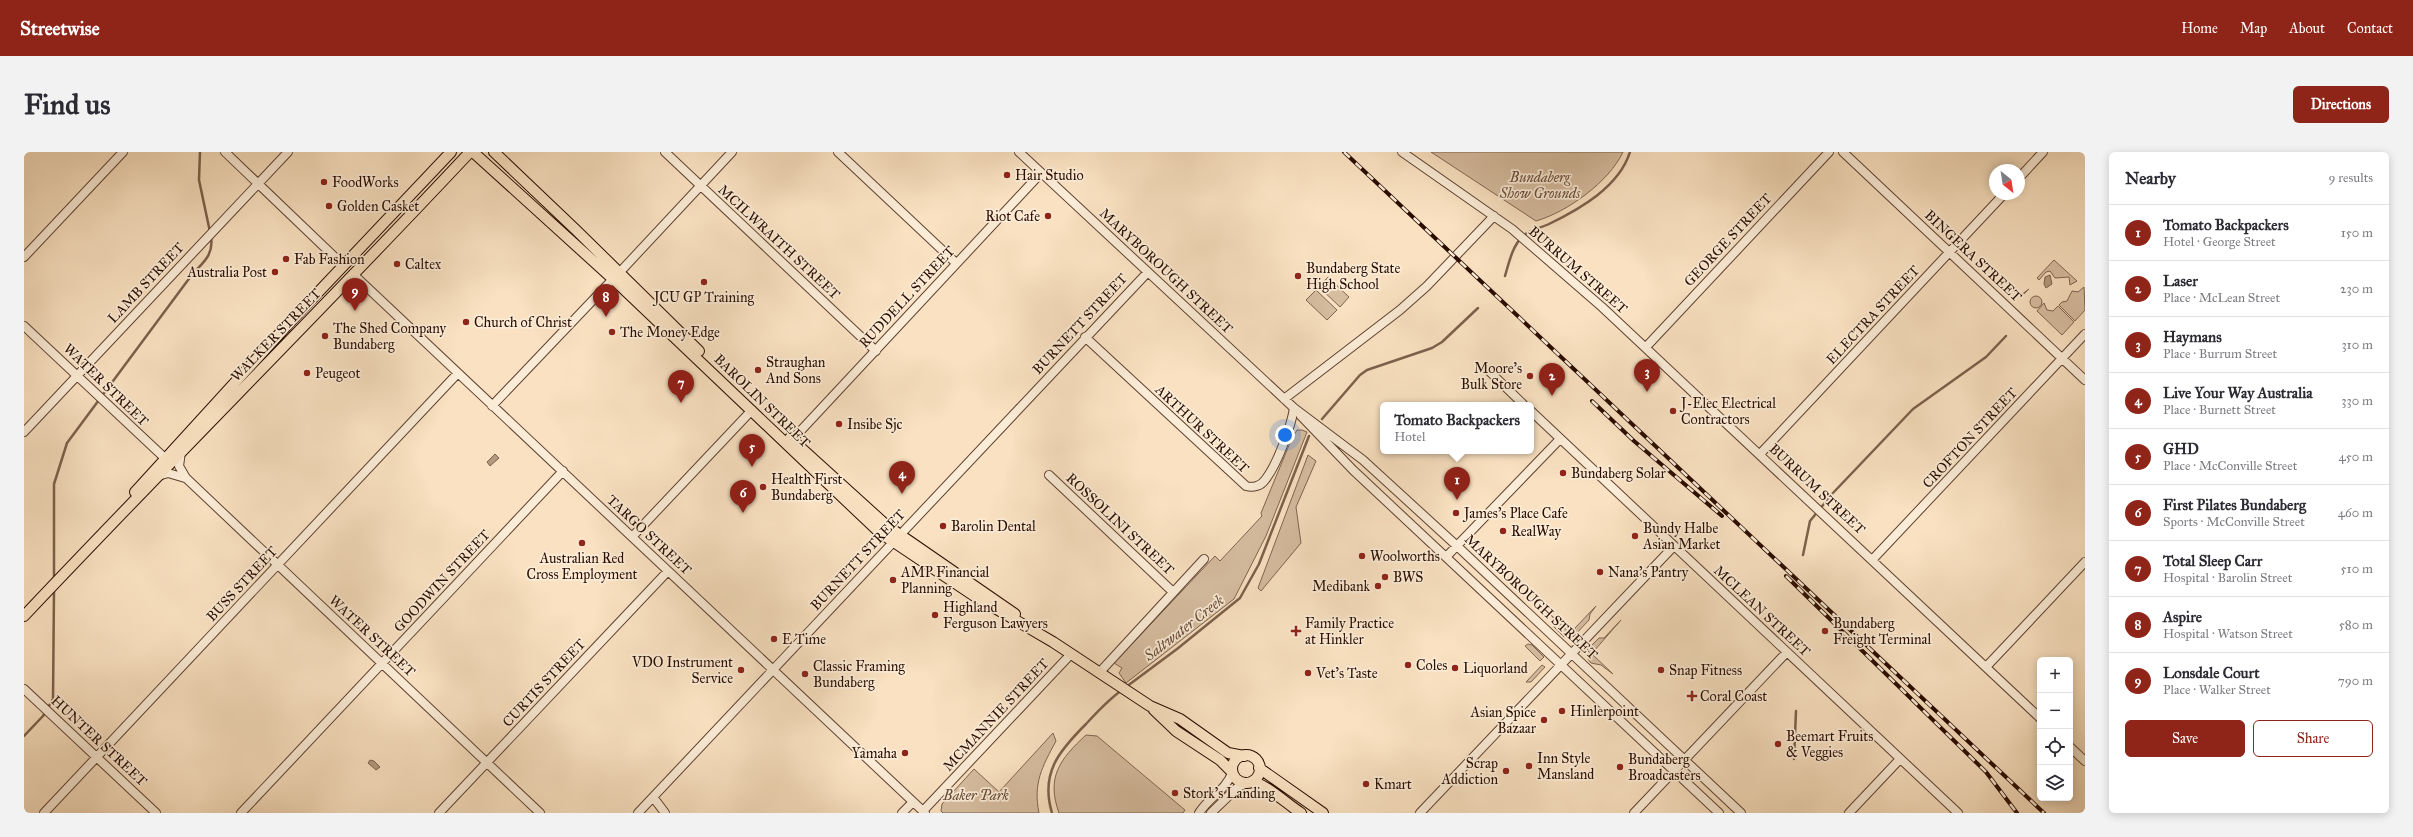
<!DOCTYPE html>
<meta charset="utf-8">
<style>
:root{--surface:#fff;--page:#f2f2f3;--text:#2b2b33;--muted:#7c7c81;--line:#e1e1e2;--accent:#8f2418}
body{margin:0;font-family:"IM FELL Great Primer",serif;background:var(--page);color:var(--text)}
.controls{position:absolute;right:12px;bottom:12px;display:grid;overflow:hidden;border-radius:6px;box-shadow:0 2px 10px #0003}
.controls button{width:36px;height:36px;display:grid;place-items:center;padding:0;border:0;border-bottom:1px solid var(--line);background:var(--surface);color:var(--text);font:20px sans-serif}
.compass{position:absolute;left:1965px;top:12px;width:36px;height:36px;border-radius:50%;background:var(--surface);box-shadow:0 2px 10px #0003;rotate:150deg}
.you{position:absolute;left:1261px;top:283px;width:14px;height:14px;margin:-10px;border:3px solid #fff;border-radius:50%;background:#1a73e8;box-shadow:0 0 0 6px #1a73e833}
.badge{display:grid;place-items:center;width:26px;height:26px;border-radius:50%;background:var(--accent);color:#fff;font-size:13px;font-weight:700}
.pin{position:absolute;translate:-50% -33px;filter:drop-shadow(0 1px 2px #0008)}
.pin::after{content:'';position:absolute;top:21px;width:14px;height:12px;background:inherit;clip-path:polygon(0 0,100% 0,50% 100%)}
.popup{position:absolute;left:1356px;top:250px;width:154px;height:52px;box-sizing:border-box;display:grid;place-content:center;border-radius:6px;background:var(--surface);filter:drop-shadow(0 1px 3px #0005);font-size:13px;white-space:nowrap;color:var(--muted)}
.popup b{font-size:15px;color:var(--text)}
.popup::after{content:'';position:absolute;left:50%;top:100%;margin-left:-8px;border:8px solid transparent;border-top-color:var(--surface)}
.list{margin:0;padding:0;list-style:none}
h2{display:flex;justify-content:space-between;align-items:center;height:52px;margin:0;padding:0 16px;font-size:17px}
h2 small{font-size:13px;font-weight:400;color:var(--muted)}
.list li{display:grid;grid-template-columns:26px 1fr auto;gap:12px;align-items:center;box-sizing:border-box;height:56px;padding:0 16px;border-top:1px solid var(--line)}
.list b{display:block;font-size:15px;white-space:nowrap}
.list p{margin:0;font-size:13px;white-space:nowrap;color:var(--muted)}
.list em{font-size:13px;font-style:normal;color:var(--muted)}
.actions{display:flex;gap:8px;padding:12px 16px}
.actions a{flex:1;padding:9px 0;border:1px solid var(--accent);border-radius:6px;text-align:center;font-size:14px;color:var(--accent)}
.actions .main{background:var(--accent);color:#fff}
.icon{flex:none;width:22px;height:22px;fill:none;stroke:currentColor;stroke-width:2;stroke-linecap:round;stroke-linejoin:round}
.map{position:relative;flex:none;width:2061px;height:661px;overflow:hidden;border-radius:6px}
header{display:flex;align-items:center;gap:24px;box-sizing:border-box;height:56px;padding:0 20px;background:var(--accent);color:#fff}
header strong{font-size:19px}
nav{display:flex;gap:22px;margin-inline-start:auto;font-size:14px}
.intro{display:flex;align-items:center;justify-content:space-between;box-sizing:border-box;height:96px;padding:0 24px}
h1{margin:0;font-size:28px}
.button{padding:10px 18px;border-radius:6px;background:var(--accent);color:#fff;font-size:14px;font-weight:700}
main{display:flex;gap:24px;padding:0 24px}
aside{flex:1;background:var(--surface);border-radius:6px;box-shadow:0 2px 10px #0003}
.map>svg:first-child{display:block}
</style>
<header>
<strong>Streetwise</strong>
<nav><a>Home</a><a>Map</a><a>About</a><a>Contact</a></nav>
</header>
<div class="intro"><h1>Find us</h1><a class="button">Directions</a></div>
<main>
<div class="map">
<svg width="2061" height="661" viewBox="0 0 2061 661">
<rect width="100%" height="100%" fill="#f9e1c1"/>
<filter id="stains"><feTurbulence type="fractalNoise" baseFrequency=".005" numOctaves="4"/><feColorMatrix values="0 0 0 0 .2 0 0 0 0 .09 0 0 0 0 .02 0 0 0 .5 -.17"/></filter>
<radialGradient id="worn" r=".72"><stop offset=".6" stop-color="#630" stop-opacity="0"/><stop offset="1" stop-color="#630" stop-opacity=".3"/></radialGradient>
<path fill="#d6bda0" stroke="#806450" d="M1407 0H1599C1585 30 1543 60 1512 69Z
M2030 108 2053 129 2046 133 2045 125 2031 126 2026 119 2022 120 2015 128 2013 126Z
M1964 112 1997 143 2005 137 1997 145Z
M1304 125 1325 145 1316 155 1295 135Z
M2060 135 2061 158 2051 169 2035 153 2038 150 2043 149 2048 139 2054 140Z
M1292 138 1313 158 1303 168 1282 148Z
M2006 150a6 6 0 1 1 12 0a6 6 0 1 1-12 0Z
M2020 151 2023 158 2029 159 2034 154 2050 170 2038 183 2013 159Z
M1273 278H1278L1283 280 1242 384 1210 447 1102 531 1095 521 1098 516 1090 511 1191 404 1196 409 1238 364 1237 361 1268 286Z
M1284 303 1292 309 1272 355 1277 391 1237 439 1234 436Z
M1572 454 1566 462 1565 468 1549 485 1551 476Z
M1527 463 1545 480V483L1540 485 1530 475 1531 468Z
M1597 468 1570 499 1566 501 1563 498 1575 486H1580Z
M1504 492 1508 493 1520 505 1516 509 1501 494Z
M1569 503 1589 522 1577 513 1567 511 1564 507Z
M1518 513 1521 515 1507 530H1502Z
M1029 581 1032 589C1018 615 1009 631 1015 661H919L917 659 918 652 950 617 975 640Z
M1062 583 1073 584 1161 658 1159 661H1035C1022 625 1036 607 1062 583Z"/>
<path fill="#b3997f" stroke="#7c614c" d="M2026 123 2028 132 2022 136 2020 132 2021 125Z
M471 302 475 306 466 314 463 310Z
M346 608 350 609 356 615 352 618 344 611Z"/>
<g fill="none" stroke-linecap="round" stroke-linejoin="round">
<path stroke="#7c614c" stroke-width="2.5" d="M176 0 175 28 186 80
M1481 124C1485 111 1488 95 1498 85 1504 78 1517 76 1525 72 1556 57 1595 35 1606 0
M1298 267 1336 223 1343 218 1408 196 1418 190 1454 156
M1779 403 1786 369 1808 342 1889 257 1962 205 1982 184
M30 427V332L43 291 167 124C178 111 190 104 187 85
M1102 535 1153 497 1216 446 1235 412 1285 284
M0 584 19 564 29 547 30 438
M1770 607 1772 559
M1028 661C1016 621 1035 599 1062 572 1073 560 1084 548 1098 538"/>
<defs>
<path id="minor" d="M201 0 319 113
M641 0 852 199
M814 0 932 111
M995 0 1270 256 1339 308 1433 394 1717 661
M1378 0 1488 77 1578 155 2016 566
M1819 0 2061 228
M1995 26 2019 0
M0 105 99 0
M595 121 708 0
M330 123 901 661
M0 174 145 310
M1061 185 1222 334C1229 336 1237 334 1241 328 1253 313 1267 275 1270 256
M1622 195 1805 0
M1465 219 1500 253
M1260 247 1376 158 1403 134 1470 64
M468 254 589 127
M1507 259 1934 661
M1277 264 1329 318 1695 661
M0 280 264 0
M768 288 1017 21
M157 300 155 314 162 326 516 661
M1737 301 1980 42
M1025 323 1149 440
M134 324 144 321 161 326
M608 385 728 258
M1423 404 1536 287
M1849 407 2061 182
M1962 515 2061 410
M1075 521 1180 407
M0 537 132 661
M2046 595 2061 609
M629 645 641 661
M899 659 1047 502
M20 661 434 221
M217 661 539 319
M415 661 644 419
M614 661 1123 121
M878 661 889 650
M1175 661C1185 645 1202 638 1208 621
M1187 661 1214 635 1223 631
M1396 661 1650 394
M1610 661 1763 500
M1825 661 1876 607"/>
<path id="major" d="M449 0 589 127 855 380 952 445 1029 490 1126 554 1156 567 1204 601 1220 604
M470 0 552 78 675 199
M766 286 862 373 991 462
M111 340 267 169 427 0
M0 464C147 308 299 157 446 0
M1130 558 1152 579 1196 608 1208 620
M1208 617a14 14 0 1 1 28 0a14 14 0 1 1-28 0Z
M1235 616 1299 661
M1227 630C1240 630 1264 653 1277 661"/>
</defs>
<use href="#minor" stroke="#5e4130" stroke-width="10"/>
<use href="#major" stroke="#2a0c00" stroke-width="12"/>
<use href="#minor" stroke="#fbecd7" stroke-width="8"/>
<use href="#major" stroke="#f9e1c1" stroke-width="10"/>
<defs>
<path id="rail" d="M1320 0 2020 661
M1568 249 1610 289 1698 364
M1762 424 1962 620 1993 661"/>
</defs>
<use href="#rail" stroke="#2a0c00" stroke-width="4"/>
<use href="#rail" stroke="#fbecd7" stroke-width="2.5" stroke-dasharray="8" stroke-linecap="butt"/>
</g>
<g fill="#8f2418" stroke="#fbecd7" stroke-width="1.5">
<circle cx="983" cy="23" r="4"/>
<circle cx="300" cy="30" r="4"/>
<circle cx="305" cy="54" r="4"/>
<circle cx="1024" cy="64" r="4"/>
<circle cx="262" cy="107" r="4"/>
<circle cx="373" cy="112" r="4"/>
<circle cx="251" cy="120" r="4"/>
<circle cx="1274" cy="124" r="4"/>
<circle cx="680" cy="130" r="4"/>
<circle cx="442" cy="170" r="4"/>
<circle cx="588" cy="180" r="4"/>
<circle cx="301" cy="184" r="4"/>
<circle cx="734" cy="218" r="4"/>
<circle cx="283" cy="221" r="4"/>
<circle cx="1506" cy="224" r="4"/>
<circle cx="1649" cy="259" r="4"/>
<circle cx="815" cy="272" r="4"/>
<circle cx="1539" cy="321" r="4"/>
<circle cx="739" cy="335" r="4"/>
<circle cx="1432" cy="361" r="4"/>
<circle cx="919" cy="374" r="4"/>
<circle cx="1479" cy="379" r="4"/>
<circle cx="1611" cy="384" r="4"/>
<circle cx="558" cy="391" r="4"/>
<circle cx="1338" cy="404" r="4"/>
<circle cx="1576" cy="420" r="4"/>
<circle cx="1361" cy="425" r="4"/>
<circle cx="869" cy="428" r="4"/>
<circle cx="1354" cy="434" r="4"/>
<circle cx="911" cy="463" r="4"/>
<path d="M1270 473h4v4h4v4h-4v4h-4v-4h-4v-4h4z"/>
<circle cx="1801" cy="479" r="4"/>
<circle cx="750" cy="487" r="4"/>
<circle cx="1384" cy="513" r="4"/>
<circle cx="1431" cy="516" r="4"/>
<circle cx="717" cy="518" r="4"/>
<circle cx="1637" cy="518" r="4"/>
<circle cx="1284" cy="521" r="4"/>
<circle cx="781" cy="522" r="4"/>
<path d="M1666 538h4v4h4v4h-4v4h-4v-4h-4v-4h4z"/>
<circle cx="1538" cy="559" r="4"/>
<circle cx="1520" cy="568" r="4"/>
<circle cx="1754" cy="592" r="4"/>
<circle cx="881" cy="601" r="4"/>
<circle cx="1505" cy="614" r="4"/>
<circle cx="1596" cy="615" r="4"/>
<circle cx="1482" cy="619" r="4"/>
<circle cx="1342" cy="632" r="4"/>
<circle cx="1151" cy="641" r="4"/>
</g>
<g text-anchor="middle" dominant-baseline="central" stroke-width="3.5" stroke-linejoin="round" paint-order="stroke">
<g font-size="14" fill="#2a0c00" stroke="#fbecd7" text-anchor="start">
<text x="991" y="23">Hair Studio</text>
<text x="308" y="30">FoodWorks</text>
<text x="313" y="54">Golden Casket</text>
<text x="1016" y="64" text-anchor="end">Riot Cafe</text>
<text x="270" y="107">Fab Fashion</text>
<text x="381" y="112">Caltex</text>
<text x="1282" y="116">Bundaberg State<tspan x="1282" dy="16">High School</tspan></text>
<text x="243" y="120" text-anchor="end">Australia Post</text>
<text x="680" y="145" text-anchor="middle">JCU GP Training</text>
<text x="450" y="170">Church of Christ</text>
<text x="309" y="176">The Shed Company<tspan x="309" dy="16">Bundaberg</tspan></text>
<text x="596" y="180">The Money Edge</text>
<text x="742" y="210">Straughan<tspan x="742" dy="16">And Sons</tspan></text>
<text x="1498" y="216" text-anchor="end">Moore's<tspan x="1498" dy="16">Bulk Store</tspan></text>
<text x="291" y="221">Peugeot</text>
<text x="1657" y="251">J-Elec Electrical<tspan x="1657" dy="16">Contractors</tspan></text>
<text x="823" y="272">Insibe Sjc</text>
<text x="1547" y="321">Bundaberg Solar</text>
<text x="747" y="327">Health First<tspan x="747" dy="16">Bundaberg</tspan></text>
<text x="1440" y="361">James's Place Cafe</text>
<text x="927" y="374">Barolin Dental</text>
<text x="1619" y="376">Bundy Halbe<tspan x="1619" dy="16">Asian Market</tspan></text>
<text x="1487" y="379">RealWay</text>
<text x="1346" y="404">Woolworths</text>
<text x="558" y="406" text-anchor="middle">Australian Red<tspan x="558" dy="16">Cross Employment</tspan></text>
<text x="877" y="420">AMP Financial<tspan x="877" dy="16">Planning</tspan></text>
<text x="1584" y="420">Nana's Pantry</text>
<text x="1369" y="425">BWS</text>
<text x="1346" y="434" text-anchor="end">Medibank</text>
<text x="919" y="455">Highland<tspan x="919" dy="16">Ferguson Lawyers</tspan></text>
<text x="1281" y="471">Family Practice<tspan x="1281" dy="16">at Hinkler</tspan></text>
<text x="1809" y="471">Bundaberg<tspan x="1809" dy="16">Freight Terminal</tspan></text>
<text x="758" y="487">E Time</text>
<text x="709" y="510" text-anchor="end">VDO Instrument<tspan x="709" dy="16">Service</tspan></text>
<text x="1392" y="513">Coles</text>
<text x="789" y="514">Classic Framing<tspan x="789" dy="16">Bundaberg</tspan></text>
<text x="1439" y="516">Liquorland</text>
<text x="1645" y="518">Snap Fitness</text>
<text x="1292" y="521">Vet's Taste</text>
<text x="1676" y="544">Coral Coast</text>
<text x="1546" y="559">Hinlerpoint</text>
<text x="1512" y="560" text-anchor="end">Asian Spice<tspan x="1512" dy="16">Bazaar</tspan></text>
<text x="1762" y="584">Beemart Fruits<tspan x="1762" dy="16">&amp; Veggies</tspan></text>
<text x="873" y="601" text-anchor="end">Yamaha</text>
<text x="1513" y="606">Inn Style<tspan x="1513" dy="16">Mansland</tspan></text>
<text x="1604" y="607">Bundaberg<tspan x="1604" dy="16">Broadcasters</tspan></text>
<text x="1474" y="611" text-anchor="end">Scrap<tspan x="1474" dy="16">Addiction</tspan></text>
<text x="1350" y="632">Kmart</text>
<text x="1159" y="641">Stork's Landing</text>
</g>
<g font-size="14" font-style="italic" fill="#664a38" stroke="#fbecd7">
<text x="1516" y="25">Bundaberg<tspan x="1516" dy="16">Show Grounds</tspan></text>
<text x="952" y="643">Baker Park</text>
</g>
<g font-size="14" fill="#2a0c00" stroke="#fbecd7">
<text transform="translate(1704 88) rotate(-47)">GEORGE STREET</text>
<text transform="translate(755 90) rotate(43)">MCILWRAITH STREET</text>
<text transform="translate(1949 104) rotate(43)">BINGERA STREET</text>
<text transform="translate(1554 118) rotate(41)">BURRUM STREET</text>
<text transform="translate(1142 119) rotate(43)">MARYBOROUGH STREET</text>
<text transform="translate(122 131) rotate(-47)">LAMB STREET</text>
<text transform="translate(883 145) rotate(-47)">RUDDELL STREET</text>
<text transform="translate(1849 163) rotate(-47)">ELECTRA STREET</text>
<text transform="translate(1056 172) rotate(-47)">BURNETT STREET</text>
<text transform="translate(252 183) rotate(-46)">WALKER STREET</text>
<text transform="translate(82 233) rotate(44)">WATER STREET</text>
<text transform="translate(738 249) rotate(44)">BAROLIN STREET</text>
<text transform="translate(1178 277) rotate(43)">ARTHUR STREET</text>
<text transform="translate(1946 286) rotate(-47)">CROFTON STREET</text>
<text transform="translate(1793 337) rotate(43)">BURRUM STREET</text>
<text transform="translate(1096 372) rotate(43)">ROSSOLINI STREET</text>
<text transform="translate(625 383) rotate(43)">TARGO STREET</text>
<text transform="translate(834 408) rotate(-47)">BURNETT STREET</text>
<text transform="translate(418 429) rotate(-47)">GOODWIN STREET</text>
<text transform="translate(218 432) rotate(-47)">BUSS STREET</text>
<text transform="translate(1507 445) rotate(43)">MARYBOROUGH STREET</text>
<text transform="translate(1738 459) rotate(43)">MCLEAN STREET</text>
<text transform="translate(348 484) rotate(43)">WATER STREET</text>
<text transform="translate(520 531) rotate(-47)">CURTIS STREET</text>
<text transform="translate(972 563) rotate(-47)">MCMANNIE STREET</text>
<text transform="translate(75 589) rotate(43)">HUNTER STREET</text>
</g>
<g font-size="15" font-style="italic" fill="#684b39" stroke="#fbecd7">
<text transform="translate(1160 476) rotate(-38)">Saltwater Creek</text>
</g>
</g>
<rect width="100%" height="100%" filter="url(#stains)"/>
<rect width="100%" height="100%" fill="url(#worn)"/>
</svg>
<div class="controls">
<button>+</button>
<button>−</button>
<button><svg class="icon" aria-label="locate" viewBox="0 0 24 24"><circle cx="12" cy="12" r="6"/><path d="M12 2v4M12 18v4M2 12h4M18 12h4"/></svg></button>
<button><svg class="icon" aria-label="layers" viewBox="0 0 24 24"><path d="M12 4l9 5-9 5-9-5zM3 14l9 5 9-5"/></svg></button>
</div>
<svg class="compass" viewBox="-18 -18 36 36"><path d="M0-13l5 13h-10z" fill="#e53935"/><path d="M0 13l5-13h-10z" fill="#7c7c81"/></svg>
<div class="you"></div>
<div class="pin badge" style="left:1433px;top:348px">1</div>
<div class="popup"><b>Tomato Backpackers</b>Hotel</div>
<div class="pin badge" style="left:1528px;top:244px">2</div>
<div class="pin badge" style="left:1623px;top:240px">3</div>
<div class="pin badge" style="left:878px;top:342px">4</div>
<div class="pin badge" style="left:728px;top:315px">5</div>
<div class="pin badge" style="left:719px;top:361px">6</div>
<div class="pin badge" style="left:657px;top:251px">7</div>
<div class="pin badge" style="left:582px;top:165px">8</div>
<div class="pin badge" style="left:331px;top:159px">9</div>
</div>
<aside>
<h2>Nearby<small>9 results</small></h2>
<ul class="list">
<li><span class="badge">1</span><div><b>Tomato Backpackers</b><p>Hotel · George Street</p></div><em>150 m</em></li>
<li><span class="badge">2</span><div><b>Laser</b><p>Place · McLean Street</p></div><em>230 m</em></li>
<li><span class="badge">3</span><div><b>Haymans</b><p>Place · Burrum Street</p></div><em>310 m</em></li>
<li><span class="badge">4</span><div><b>Live Your Way Australia</b><p>Place · Burnett Street</p></div><em>330 m</em></li>
<li><span class="badge">5</span><div><b>GHD</b><p>Place · McConville Street</p></div><em>450 m</em></li>
<li><span class="badge">6</span><div><b>First Pilates Bundaberg</b><p>Sports · McConville Street</p></div><em>460 m</em></li>
<li><span class="badge">7</span><div><b>Total Sleep Carr</b><p>Hospital · Barolin Street</p></div><em>510 m</em></li>
<li><span class="badge">8</span><div><b>Aspire</b><p>Hospital · Watson Street</p></div><em>580 m</em></li>
<li><span class="badge">9</span><div><b>Lonsdale Court</b><p>Place · Walker Street</p></div><em>790 m</em></li>
</ul>
<div class="actions"><a class="main">Save</a><a>Share</a></div>
</aside>
</main>
